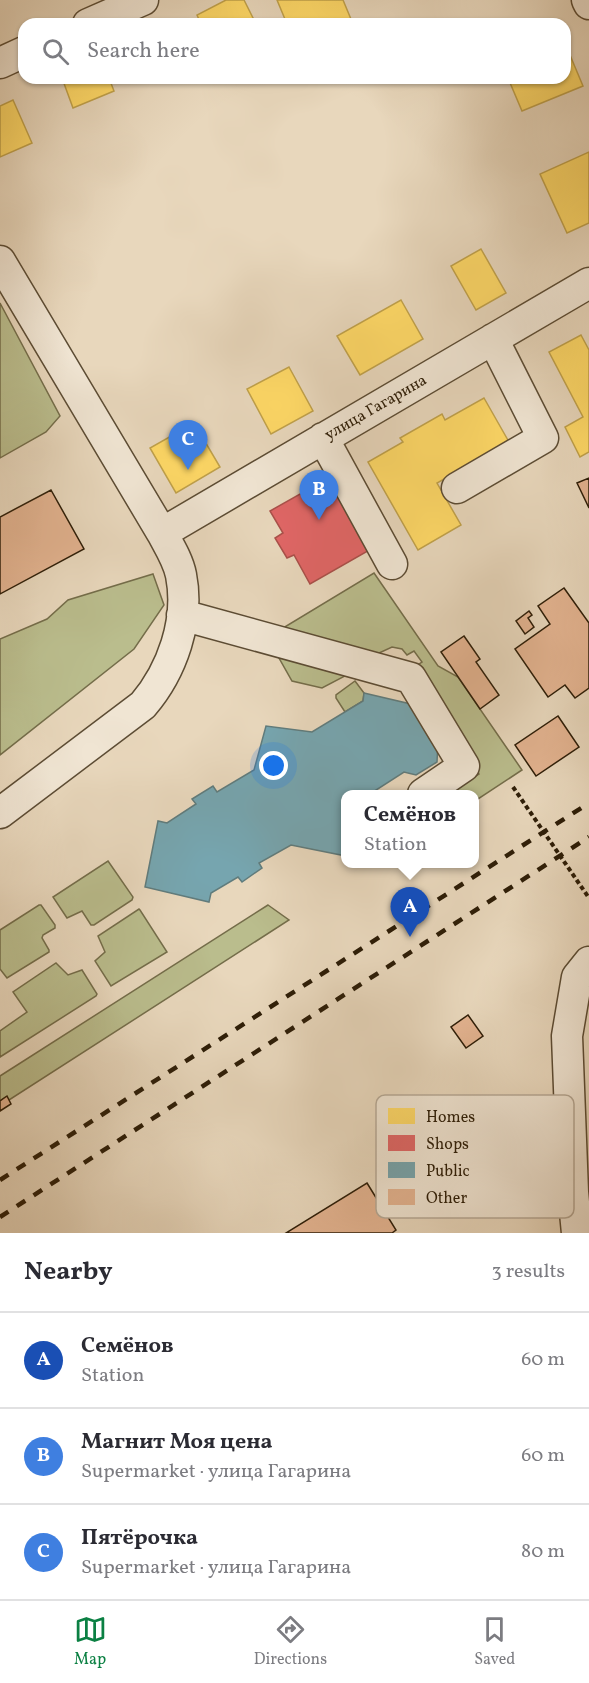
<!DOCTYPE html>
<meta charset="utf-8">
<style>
:root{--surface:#fff;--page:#f7f7f7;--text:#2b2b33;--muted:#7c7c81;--line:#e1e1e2;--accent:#0b8043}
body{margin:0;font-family:Vollkorn,serif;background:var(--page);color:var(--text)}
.you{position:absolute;left:274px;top:766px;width:21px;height:21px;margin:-15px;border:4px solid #fff;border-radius:50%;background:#1a73e8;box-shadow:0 0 0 9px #1a73e833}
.badge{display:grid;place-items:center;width:39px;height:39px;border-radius:50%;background:var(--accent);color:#fff;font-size:20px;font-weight:700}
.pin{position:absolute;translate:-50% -50px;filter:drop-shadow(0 2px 3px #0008)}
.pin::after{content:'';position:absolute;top:32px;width:21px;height:18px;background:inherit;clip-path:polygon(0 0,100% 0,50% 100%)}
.popup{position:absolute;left:341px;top:790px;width:138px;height:78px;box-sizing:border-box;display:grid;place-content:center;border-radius:12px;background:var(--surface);filter:drop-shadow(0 2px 4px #0005);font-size:20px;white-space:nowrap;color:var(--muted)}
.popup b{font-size:22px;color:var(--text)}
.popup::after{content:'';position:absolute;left:50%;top:100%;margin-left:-12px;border:12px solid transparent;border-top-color:var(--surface)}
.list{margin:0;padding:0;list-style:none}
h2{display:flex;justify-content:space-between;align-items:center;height:78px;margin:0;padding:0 24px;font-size:26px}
h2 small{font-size:20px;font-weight:400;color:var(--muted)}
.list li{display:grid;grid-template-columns:39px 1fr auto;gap:18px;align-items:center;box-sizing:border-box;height:96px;padding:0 24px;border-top:2px solid var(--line)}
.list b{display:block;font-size:22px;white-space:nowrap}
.list p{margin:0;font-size:20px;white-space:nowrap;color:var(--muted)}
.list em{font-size:20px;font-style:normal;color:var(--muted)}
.icon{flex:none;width:33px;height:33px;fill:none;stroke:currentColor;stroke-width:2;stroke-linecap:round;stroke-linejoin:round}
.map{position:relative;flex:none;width:589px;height:1233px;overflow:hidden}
.search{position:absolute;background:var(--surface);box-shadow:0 2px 4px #0004;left:18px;right:18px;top:18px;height:66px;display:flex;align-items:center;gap:15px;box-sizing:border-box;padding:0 21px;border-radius:18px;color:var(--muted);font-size:22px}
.sheet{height:366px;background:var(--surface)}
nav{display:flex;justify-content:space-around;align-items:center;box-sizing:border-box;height:84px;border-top:2px solid var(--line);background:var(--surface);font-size:16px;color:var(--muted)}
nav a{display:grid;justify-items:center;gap:3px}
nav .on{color:var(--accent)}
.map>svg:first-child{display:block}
</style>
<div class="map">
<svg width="589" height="1233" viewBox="0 0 589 1233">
<rect width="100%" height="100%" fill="#e8d7bc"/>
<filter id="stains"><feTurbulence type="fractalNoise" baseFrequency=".00333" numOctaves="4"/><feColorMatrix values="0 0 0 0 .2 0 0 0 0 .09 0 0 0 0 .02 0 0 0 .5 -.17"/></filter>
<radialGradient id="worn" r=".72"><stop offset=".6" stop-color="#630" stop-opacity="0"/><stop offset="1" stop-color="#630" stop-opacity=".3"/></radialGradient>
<path fill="#babd8d" stroke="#746d4a" stroke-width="1.5" d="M0 303 60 416 46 432 0 458Z
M374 573 438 666 458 677 522 770 475 801 474 794H448L479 774 453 729 413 668 422 662 414 651 407 655 402 649 392 647 377 654 283 628Z
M153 574 164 605 134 649 0 755V639L47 619 68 600Z
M281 657 344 673 345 676 322 688 292 681 279 658Z
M355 681 364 693 363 701 345 712 336 698V695Z
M108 861 133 897 132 900 94 925H91L82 911 67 918 53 897Z
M39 905H41L55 925V928L43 935 42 938 49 950V952L7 978 0 969V930Z
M268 905 289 920 9 1100 6 1097 0 1101V1076Z
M139 909 140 910 167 952 111 986 95 961 105 952 98 936Z
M56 963 68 975 82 970 97 994 96 996 0 1057V1031L27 1012 13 992Z"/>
<path fill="#ffd966" stroke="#c0a14a" stroke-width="1.5" d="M226 0H244L256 24H201L197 15Z
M277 0H343L353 24H287Z
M565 48H567L583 86 522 111 508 78H565Z
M62 78H109L114 91 73 108Z
M13 100 32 143 0 157V106Z
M589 152V223L567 233 540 174Z
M481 249 506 293 476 310 451 266Z
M401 300 423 339 360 375 337 336Z
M581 335 589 350V452L580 457 565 427 583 417 549 352Z
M289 367 313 411 271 434 247 389Z
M484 398 509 442 437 483 461 525 418 550 368 462 403 442 400 438 442 414 445 420Z
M194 423 220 467 176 493 150 448Z"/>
<path fill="#e06666" stroke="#aa504a" stroke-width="1.5" d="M332 476 373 548 310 584 294 555 287 558 275 538 283 533 270 511Z"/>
<path fill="#76a5af" stroke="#607c7d" stroke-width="1.5" d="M364 693 415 705 438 740 437 762 416 775 404 772 370 794H346V856L291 845 259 863 262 868 242 882 238 877 211 893 209 902 145 887 158 821 167 823 196 804 192 799 213 786 217 792 254 770 266 726 312 732 363 701Z"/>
<path fill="#e3b390" stroke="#2d1d07" stroke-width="1.5" d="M589 478V508L577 483Z
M51 490 84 549 0 594V517Z
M564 588 589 623V688L575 698 565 685 548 697 515 649 550 624 538 606Z
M529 611 532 615 528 618 534 627 525 634 516 621Z
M464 636 480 659 476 662 499 695 480 709 441 652Z
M558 716 579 747 536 776 515 745Z
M468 1015 483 1036 466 1048 451 1027Z
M7 1096 11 1104 0 1111V1101Z
M367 1183 396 1230 392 1233H286Z"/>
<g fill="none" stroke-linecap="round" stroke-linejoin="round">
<defs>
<path id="minor" d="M587 0 589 4
M88 24 143 0
M0 63 24 52
M0 261 162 533C169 546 178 560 181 575 190 621 172 671 143 705L0 813
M323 438 392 564
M457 488 543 438 493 339
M162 533 589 283
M182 615 411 678 464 766 423 794
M577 1233 573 1192 567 1036 577 977 589 962"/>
</defs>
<use href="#minor" stroke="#5c4c34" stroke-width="33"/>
<path stroke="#2d1d07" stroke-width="4" stroke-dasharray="4.5 3" stroke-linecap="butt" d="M513 787 589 898"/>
<use href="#minor" stroke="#f0e5d3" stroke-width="30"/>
<path stroke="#2d1d07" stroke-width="4.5" stroke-dasharray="10 10" stroke-linecap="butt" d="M0 1180 589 803
M0 1217 589 837"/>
</g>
<g text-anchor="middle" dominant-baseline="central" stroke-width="6" stroke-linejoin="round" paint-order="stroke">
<g font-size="16" fill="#2d1d07" stroke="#f0e5d3">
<text transform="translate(376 408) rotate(-30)">улица Гагарина</text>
</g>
</g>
<rect x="376" y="1095" width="198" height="123" rx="9" fill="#f0e5d3" stroke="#b6a996" stroke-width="1.5"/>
<rect x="388" y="1108" width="27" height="16" fill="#ffd966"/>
<rect x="388" y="1135" width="27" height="16" fill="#e06666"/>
<rect x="388" y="1162" width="27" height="16" fill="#76a5af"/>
<rect x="388" y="1189" width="27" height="16" fill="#e3b390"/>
<g font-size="16" fill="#2d1d07">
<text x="426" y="1122">Homes</text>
<text x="426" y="1149">Shops</text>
<text x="426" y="1176">Public</text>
<text x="426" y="1203">Other</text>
</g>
<rect width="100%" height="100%" filter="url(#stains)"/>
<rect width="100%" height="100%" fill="url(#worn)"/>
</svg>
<div class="you"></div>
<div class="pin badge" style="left:410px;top:937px;background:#1a4fb4">A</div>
<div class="popup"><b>Семёнов</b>Station</div>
<div class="pin badge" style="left:319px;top:520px;background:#3f7fe0">B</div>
<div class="pin badge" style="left:188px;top:470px;background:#3f7fe0">C</div>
<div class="search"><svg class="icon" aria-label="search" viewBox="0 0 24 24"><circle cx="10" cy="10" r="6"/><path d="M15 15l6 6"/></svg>Search here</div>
</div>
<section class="sheet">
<h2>Nearby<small>3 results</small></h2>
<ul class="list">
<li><span class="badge" style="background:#1a4fb4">A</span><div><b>Семёнов</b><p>Station</p></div><em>60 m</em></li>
<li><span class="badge" style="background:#3f7fe0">B</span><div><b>Магнит Моя цена</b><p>Supermarket · улица Гагарина</p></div><em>60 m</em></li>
<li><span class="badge" style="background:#3f7fe0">C</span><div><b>Пятёрочка</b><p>Supermarket · улица Гагарина</p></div><em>80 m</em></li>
</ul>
</section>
<nav>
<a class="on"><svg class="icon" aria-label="map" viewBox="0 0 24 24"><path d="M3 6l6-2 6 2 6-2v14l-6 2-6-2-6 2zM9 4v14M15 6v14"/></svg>Map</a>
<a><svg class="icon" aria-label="directions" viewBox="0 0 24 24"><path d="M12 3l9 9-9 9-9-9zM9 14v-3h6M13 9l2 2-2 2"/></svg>Directions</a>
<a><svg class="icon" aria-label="saved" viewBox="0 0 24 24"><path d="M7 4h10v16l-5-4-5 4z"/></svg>Saved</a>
</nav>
